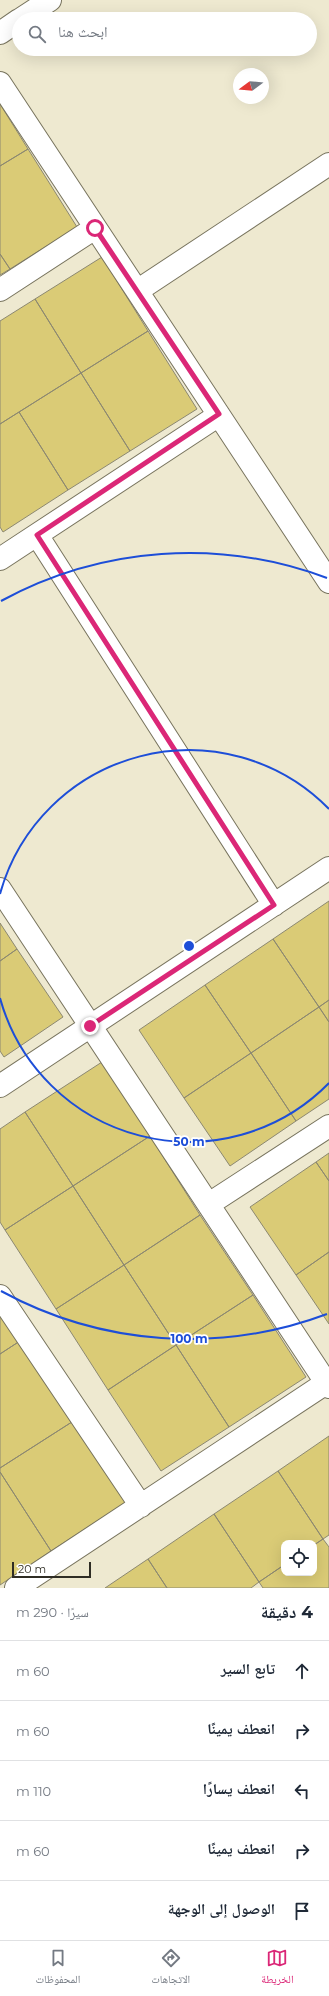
<!DOCTYPE html>
<html lang="ar">
<meta charset="utf-8">
<style>
:root{--surface:#fff;--page:#f6f6f7;--text:#1f2937;--muted:#747a83;--line:#e0e1e3;--accent:#db2777}
body{margin:0;font-family:Montserrat,"Noto Naskh Arabic",sans-serif;background:var(--page);color:var(--text);direction:rtl}
.controls{position:absolute;right:12px;bottom:12px;display:grid;overflow:hidden;border-radius:8px;box-shadow:0 4px 16px #0002}
.controls button{width:36px;height:36px;display:grid;place-items:center;padding:0;border:0;border-bottom:1px solid var(--line);background:var(--surface);color:var(--text);font:20px sans-serif}
.compass{position:absolute;left:233px;top:68px;width:36px;height:36px;border-radius:50%;background:var(--surface);box-shadow:0 4px 16px #0002;rotate:254deg}
.scale{position:absolute;left:12px;bottom:10px;width:79px;box-sizing:border-box;padding-left:4px;border:2px solid #2f2d24;border-top:0;font-size:11px;line-height:14px;white-space:nowrap;color:#2f2d24;-webkit-text-stroke:3px #fff;paint-order:stroke}
.stop{position:absolute;width:12px;height:12px;margin:-9px;border:3px solid #db2777;border-radius:50%;background:#fff}
.stop.end{background:#db2777;border-color:#fff;box-shadow:0 1px 4px #0008}
.list{margin:0;padding:0;list-style:none}
h2{display:flex;justify-content:space-between;align-items:center;height:52px;margin:0;padding:0 16px;font-size:17px}
h2 small{font-size:13px;font-weight:400;color:var(--muted)}
.list li{display:grid;grid-template-columns:26px 1fr auto;gap:12px;align-items:center;box-sizing:border-box;height:60px;padding:0 16px;border-top:1px solid var(--line)}
.list b{display:block;font-size:15px;white-space:nowrap}
.list em{font-size:13px;font-style:normal;color:var(--muted)}
.icon{flex:none;width:22px;height:22px;fill:none;stroke:currentColor;stroke-width:2;stroke-linecap:round;stroke-linejoin:round}
.map{position:relative;flex:none;width:329px;height:1588px;overflow:hidden;direction:ltr}
.search{position:absolute;background:var(--surface);box-shadow:0 4px 16px #0002;left:12px;right:12px;top:12px;height:44px;display:flex;align-items:center;gap:10px;box-sizing:border-box;padding:0 14px;border-radius:22px;color:var(--muted);font-size:15px}
.sheet{height:352px;background:var(--surface)}
nav{display:flex;justify-content:space-around;align-items:center;box-sizing:border-box;height:56px;border-top:1px solid var(--line);background:var(--surface);font-size:11px;color:var(--muted)}
nav a{display:grid;justify-items:center;gap:2px}
nav .on{color:var(--accent)}
.map>svg:first-child{display:block}
</style>
<div class="map">
<svg width="329" height="1588" viewBox="0 0 329 1588">
<rect width="100%" height="100%" fill="#eee9d0"/>
<path fill="#dacb76" stroke="#8c8871" d="M0 104 28 149 0 166Z
M28 149 77 227 10 269 0 254V166Z
M0 254 10 269 0 275Z
M102 257 148 331 81 373 35 299Z
M35 299 81 373 0 424V321Z
M148 331 197 409 130 451 81 373Z
M81 373 130 451 68 490 19 412Z
M19 412 68 490 3 532 0 527V424Z
M329 901V1000L319 1007 273 939Z
M0 923 17 949 0 961Z
M273 939 319 1007 251 1053 205 985Z
M17 949 63 1017 4 1057 0 1051V961Z
M205 985 251 1053 184 1098 139 1030Z
M329 1000V1022L319 1007Z
M319 1007 329 1022V1099L296 1121 251 1053Z
M251 1053 296 1121 230 1166 184 1098Z
M102 1062 150 1136 73 1186 25 1112Z
M25 1112 73 1186 5 1230 0 1222V1129Z
M150 1136 200 1215 124 1265 73 1186Z
M329 1153V1181L316 1162Z
M316 1162 329 1181V1252L296 1275 250 1207Z
M73 1186 124 1265 56 1309 5 1230Z
M200 1215 253 1295 176 1345 124 1265Z
M329 1252V1324L296 1275Z
M124 1265 176 1345 108 1390 56 1309Z
M253 1295 306 1377 229 1427 176 1345Z
M0 1305 23 1339 0 1354Z
M23 1339 75 1420 0 1468V1354Z
M176 1345 229 1427 161 1471 108 1390Z
M75 1420 128 1501 51 1551 0 1472V1468Z
M329 1436V1535L323 1539 278 1471Z
M278 1471 323 1539 314 1545V1543H284V1565L259 1582 214 1514Z
M0 1472 51 1551 0 1585Z
M214 1514 259 1582 251 1588H167L148 1559Z
M323 1539 329 1547V1588H263L259 1582 284 1565V1573H314V1545Z
M148 1559 167 1588H105Z"/>
<g fill="none" stroke-linecap="round" stroke-linejoin="round">
<defs>
<path id="minor" d="M21 19 50 0
M0 33 19 20
M0 83 329 582
M0 290 95 228
M137 291 329 164
M37 535 274 905
M0 559 219 415
M0 889 329 1387
M0 1086 329 868
M209 1204 329 1126
M0 1296 141 1506
M16 1588 329 1381"/>
</defs>
<use href="#minor" stroke="#78745e" stroke-width="24"/>
<use href="#minor" stroke="#fff" stroke-width="22"/>
</g>
<g fill="none" stroke-linecap="round" stroke-linejoin="round">
<path stroke="#db2777" stroke-width="5" d="M90 1026 274 905 37 535 219 414 95 228"/>
</g>
<g fill="none" stroke="#1d4ed8" stroke-width="2">
<path d="M329 1083A196 196 0 0 1 0 998M0 894A196 196 0 0 1 329 809"/>
<path d="M327 1314A393 393 0 0 1 1 1291M1 601A393 393 0 0 1 327 578"/>
</g>
<circle cx="189" cy="946" r="6" fill="#1d4ed8" stroke="#fff" stroke-width="2"/>
<g font-size="12" text-anchor="middle" font-weight="bold" fill="#1d4ed8" stroke="#fff" stroke-width="3.5" stroke-linejoin="round" paint-order="stroke">
<text x="189" y="1146">50 m</text>
<text x="189" y="1343">100 m</text>
</g>
</svg>
<div class="controls">
<button><svg class="icon" aria-label="locate" viewBox="0 0 24 24"><circle cx="12" cy="12" r="6"/><path d="M12 2v4M12 18v4M2 12h4M18 12h4"/></svg></button>
</div>
<svg class="compass" viewBox="-18 -18 36 36"><path d="M0-13l5 13h-10z" fill="#e53935"/><path d="M0 13l5-13h-10z" fill="#747a83"/></svg>
<div class="scale">20 m</div>
<div class="stop" style="left:95px;top:228px"></div>
<div class="stop end" style="left:90px;top:1026px"></div>
<div class="search"><svg class="icon" aria-label="search" viewBox="0 0 24 24"><circle cx="10" cy="10" r="6"/><path d="M15 15l6 6"/></svg>ابحث هنا</div>
</div>
<section class="sheet">
<h2>4 دقيقة<small>سيرًا · 290 m</small></h2>
<ul class="list">
<li><svg class="icon" aria-label="ahead" viewBox="0 0 24 24"><path d="M12 20V5M6 11l6-6 6 6"/></svg><div><b>تابع السير</b></div><em>60 m</em></li>
<li><svg class="icon" aria-label="right" viewBox="0 0 24 24"><path d="M7 20v-9h11M14 6l5 5-5 5"/></svg><div><b>انعطف يمينًا</b></div><em>60 m</em></li>
<li><svg class="icon" aria-label="left" viewBox="0 0 24 24"><path d="M17 20v-9H6M10 6l-5 5 5 5"/></svg><div><b>انعطف يسارًا</b></div><em>110 m</em></li>
<li><svg class="icon" aria-label="right" viewBox="0 0 24 24"><path d="M7 20v-9h11M14 6l5 5-5 5"/></svg><div><b>انعطف يمينًا</b></div><em>60 m</em></li>
<li><svg class="icon" aria-label="arrive" viewBox="0 0 24 24"><path d="M6 21V4h12l-3 4 3 4H6"/></svg><div><b>الوصول إلى الوجهة</b></div></li>
</ul>
</section>
<nav>
<a class="on"><svg class="icon" aria-label="map" viewBox="0 0 24 24"><path d="M3 6l6-2 6 2 6-2v14l-6 2-6-2-6 2zM9 4v14M15 6v14"/></svg>الخريطة</a>
<a><svg class="icon" aria-label="directions" viewBox="0 0 24 24"><path d="M12 3l9 9-9 9-9-9zM9 14v-3h6M13 9l2 2-2 2"/></svg>الاتجاهات</a>
<a><svg class="icon" aria-label="saved" viewBox="0 0 24 24"><path d="M7 4h10v16l-5-4-5 4z"/></svg>المحفوظات</a>
</nav>
